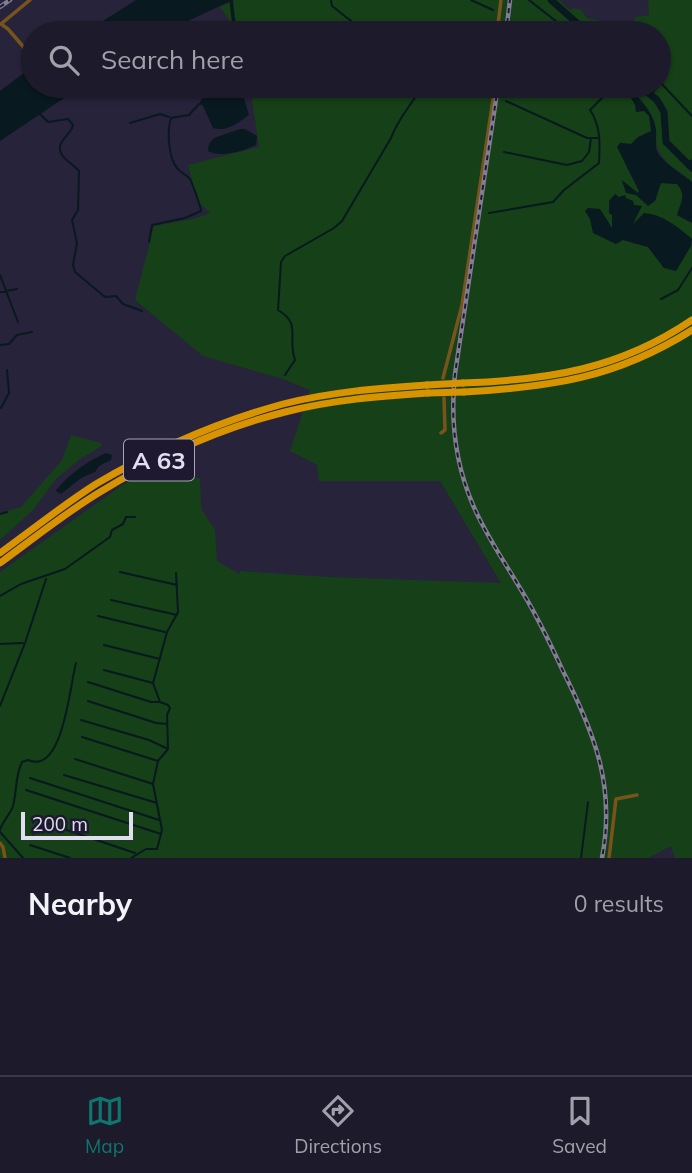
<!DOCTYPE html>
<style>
:root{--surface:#1d1a2c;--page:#252334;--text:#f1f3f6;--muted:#a0a1a9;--line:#3b3848;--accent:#0f766e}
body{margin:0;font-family:Mulish,sans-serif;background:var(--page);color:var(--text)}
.scale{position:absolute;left:21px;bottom:18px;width:112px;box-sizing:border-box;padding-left:7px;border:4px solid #e1dfef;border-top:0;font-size:19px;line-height:24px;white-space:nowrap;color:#e1dfef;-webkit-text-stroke:5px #1e1930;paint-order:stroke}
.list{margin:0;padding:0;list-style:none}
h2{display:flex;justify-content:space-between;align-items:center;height:91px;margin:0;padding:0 28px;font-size:30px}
h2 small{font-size:23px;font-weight:400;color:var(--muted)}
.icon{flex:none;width:38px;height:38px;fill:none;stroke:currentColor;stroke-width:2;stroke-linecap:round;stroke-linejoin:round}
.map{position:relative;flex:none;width:692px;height:858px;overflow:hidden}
.search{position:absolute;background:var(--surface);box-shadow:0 2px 5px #0004;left:21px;right:21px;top:21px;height:77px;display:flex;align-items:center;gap:18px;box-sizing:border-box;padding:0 24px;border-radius:38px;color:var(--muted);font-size:26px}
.sheet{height:217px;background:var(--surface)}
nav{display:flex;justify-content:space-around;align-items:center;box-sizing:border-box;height:98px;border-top:2px solid var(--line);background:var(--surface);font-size:19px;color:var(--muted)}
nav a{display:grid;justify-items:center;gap:4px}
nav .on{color:var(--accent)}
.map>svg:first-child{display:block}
</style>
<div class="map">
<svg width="692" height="858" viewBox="0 0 692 858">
<rect width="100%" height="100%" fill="#27233b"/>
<path fill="#164017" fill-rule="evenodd" d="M235 0H559L570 10 574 8 581 10 587 18 602 21 623 33 636 17 649 15 648 0H692V182C677 169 656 160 656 138L638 137 631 144 620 143 627 168 639 191 638 193 621 182C630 195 641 197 655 201L660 183 677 184C686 195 681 202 677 215L692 223V858H675L671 846 648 858H0V572L138 474 200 478 201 508 215 530 217 561 239 574 240 571 329 577 501 583 440 481H319L317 465 290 451 310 390 283 379 203 356 135 300 154 226 193 219 210 213 197 200 188 165 259 147 250 86H659V33H238L220 7ZM638 212 633 224H636L644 213 664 268 648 247 622 240 590 219H607L609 227 612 229V215Z
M71 435 101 443 102 446 80 459 56 479 33 510 0 540V513L21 507 62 460Z"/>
<path fill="#08191f" d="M136 0H233L192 19 168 33H84Z
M33 66V86H82L0 141V91Z
M213 86H240L249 115C238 123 227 132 213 128L203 106 199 104 208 88Z
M624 86C637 93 655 114 656 130 657 140 653 149 661 157 669 167 683 174 692 182V223L677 215C681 202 687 195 677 184L661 183 655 201 648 206 636 195 626 193 622 180 638 193 639 191 617 147 620 143 631 144 638 137 651 131 649 116 644 111 636 112 635 105Z
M240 129H245L257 136 256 145C244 151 220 158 208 151L209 144 214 138Z
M615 194 619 197 625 195 626 198 633 201 634 205 642 206 633 224 644 213C662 214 678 227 692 239L691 246 676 271 664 268 648 247 623 240 616 244 593 233 590 219 585 211 588 208 600 209 612 228V215L609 213V201Z
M106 453 112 455 111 460 99 466 95 472 81 478 61 494 57 492 56 490C71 473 86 462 106 453Z"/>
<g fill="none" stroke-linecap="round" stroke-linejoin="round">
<path stroke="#08191f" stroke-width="2" d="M331 0 332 6C347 17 361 33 382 31 390 30 396 26 404 27L408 33
M471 0 493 10
M529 0 571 33
M659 81 692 116
M651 95 658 86
M506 101 587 138H599
M40 114 48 122 68 119 73 125C71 136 54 141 62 155 66 161 74 165 79 171L78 210 72 220 77 243 73 265 75 272 105 297 116 296 123 304 142 311
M130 123 160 114 169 117
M504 152 567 165 582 161 589 152 591 138
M489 213 553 202 564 190 599 163C600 144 601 126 590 110L605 95 609 86
M149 242 152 225 185 218 201 211C201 208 192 182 190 179 186 174 180 173 177 168 168 157 167 130 171 118L189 115 199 104
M0 275 18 322
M0 292 17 289
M661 299 678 290 692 268
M0 345 9 344 17 335 32 332
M285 375 295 360C287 338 302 324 278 310L281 262 285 256 334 228 342 221 391 138C398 118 413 103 422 86
M1 408 9 393 7 370
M0 514 7 512
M120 572 177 585
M0 596 21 584 65 569 110 537 112 530 123 524 126 517H135
M111 600 177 615
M98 616 165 632
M0 644 23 643
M104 645 160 659
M104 670 153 683
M88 682 151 702H160
M88 701 156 723 167 724
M0 706 25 643 46 579
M81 720 149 740 166 748
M82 737 158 761
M75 759 153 784
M64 775 157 803
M30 778 159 820
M26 790 161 834
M40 821 135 853
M0 830C3 820 10 815 13 806 17 791 15 776 22 762L28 760C63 776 70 684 76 663
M0 832 23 858
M30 845 70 858
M131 858 146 849H157L162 830 153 784 158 761 168 749 167 715 170 708 168 705 160 702 153 683 167 632 178 612 176 573
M581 858 588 802"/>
<path stroke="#08191f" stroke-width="3.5" d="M231 0 235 33
M659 64 663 59
M688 163 692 161"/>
<path stroke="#08191f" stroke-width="7" d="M551 0 588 33
M640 86 657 100 664 112 666 142 692 168"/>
<path stroke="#77541b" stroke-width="3.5" d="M30 0 1 24 8 29 33 58
M497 33 501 0
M443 378 462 305 495 86
M441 433 445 430 444 398
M0 843 3 847 5 858
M609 858 616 799 637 795"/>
<path stroke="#d89300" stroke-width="7" d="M463 383C549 380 620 369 692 320
M464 392C551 387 616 378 692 330
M0 553C32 530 63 505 96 484 154 450 218 422 283 404 330 392 379 388 427 385
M0 563C33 539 65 513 100 492 157 457 221 428 285 412 331 400 381 396 428 393"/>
<defs>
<path id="rail" d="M0 7 10 0
M506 33 510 0
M498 86 455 374C450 420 455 463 473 505 486 536 506 564 523 593 538 618 550 643 562 669 594 733 616 785 602 858"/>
</defs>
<use href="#rail" stroke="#817e92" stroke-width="4.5"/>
<use href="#rail" stroke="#1e1930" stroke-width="2" stroke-dasharray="5" stroke-linecap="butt"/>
<path stroke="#d89300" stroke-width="7" d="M427 385 463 383
M428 393 464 392"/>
</g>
<g text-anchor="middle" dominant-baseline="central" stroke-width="6" stroke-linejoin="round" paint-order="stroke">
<rect fill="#1e1930" stroke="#a6a4b6" stroke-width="2" x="124" y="439.5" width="70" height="41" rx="5"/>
<g font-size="24" font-weight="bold" fill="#e1dfef">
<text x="159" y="460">A 63</text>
</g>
</g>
</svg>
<div class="scale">200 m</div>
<div class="search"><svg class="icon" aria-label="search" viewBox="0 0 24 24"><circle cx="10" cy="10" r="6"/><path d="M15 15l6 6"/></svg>Search here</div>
</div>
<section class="sheet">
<h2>Nearby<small>0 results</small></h2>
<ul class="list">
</ul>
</section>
<nav>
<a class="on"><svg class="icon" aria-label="map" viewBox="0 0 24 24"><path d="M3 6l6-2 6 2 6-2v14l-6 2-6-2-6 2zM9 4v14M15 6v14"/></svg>Map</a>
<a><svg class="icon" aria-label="directions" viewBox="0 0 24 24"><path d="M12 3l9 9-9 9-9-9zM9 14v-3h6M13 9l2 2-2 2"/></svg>Directions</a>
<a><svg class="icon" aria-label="saved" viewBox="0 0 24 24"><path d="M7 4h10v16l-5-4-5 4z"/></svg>Saved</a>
</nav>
